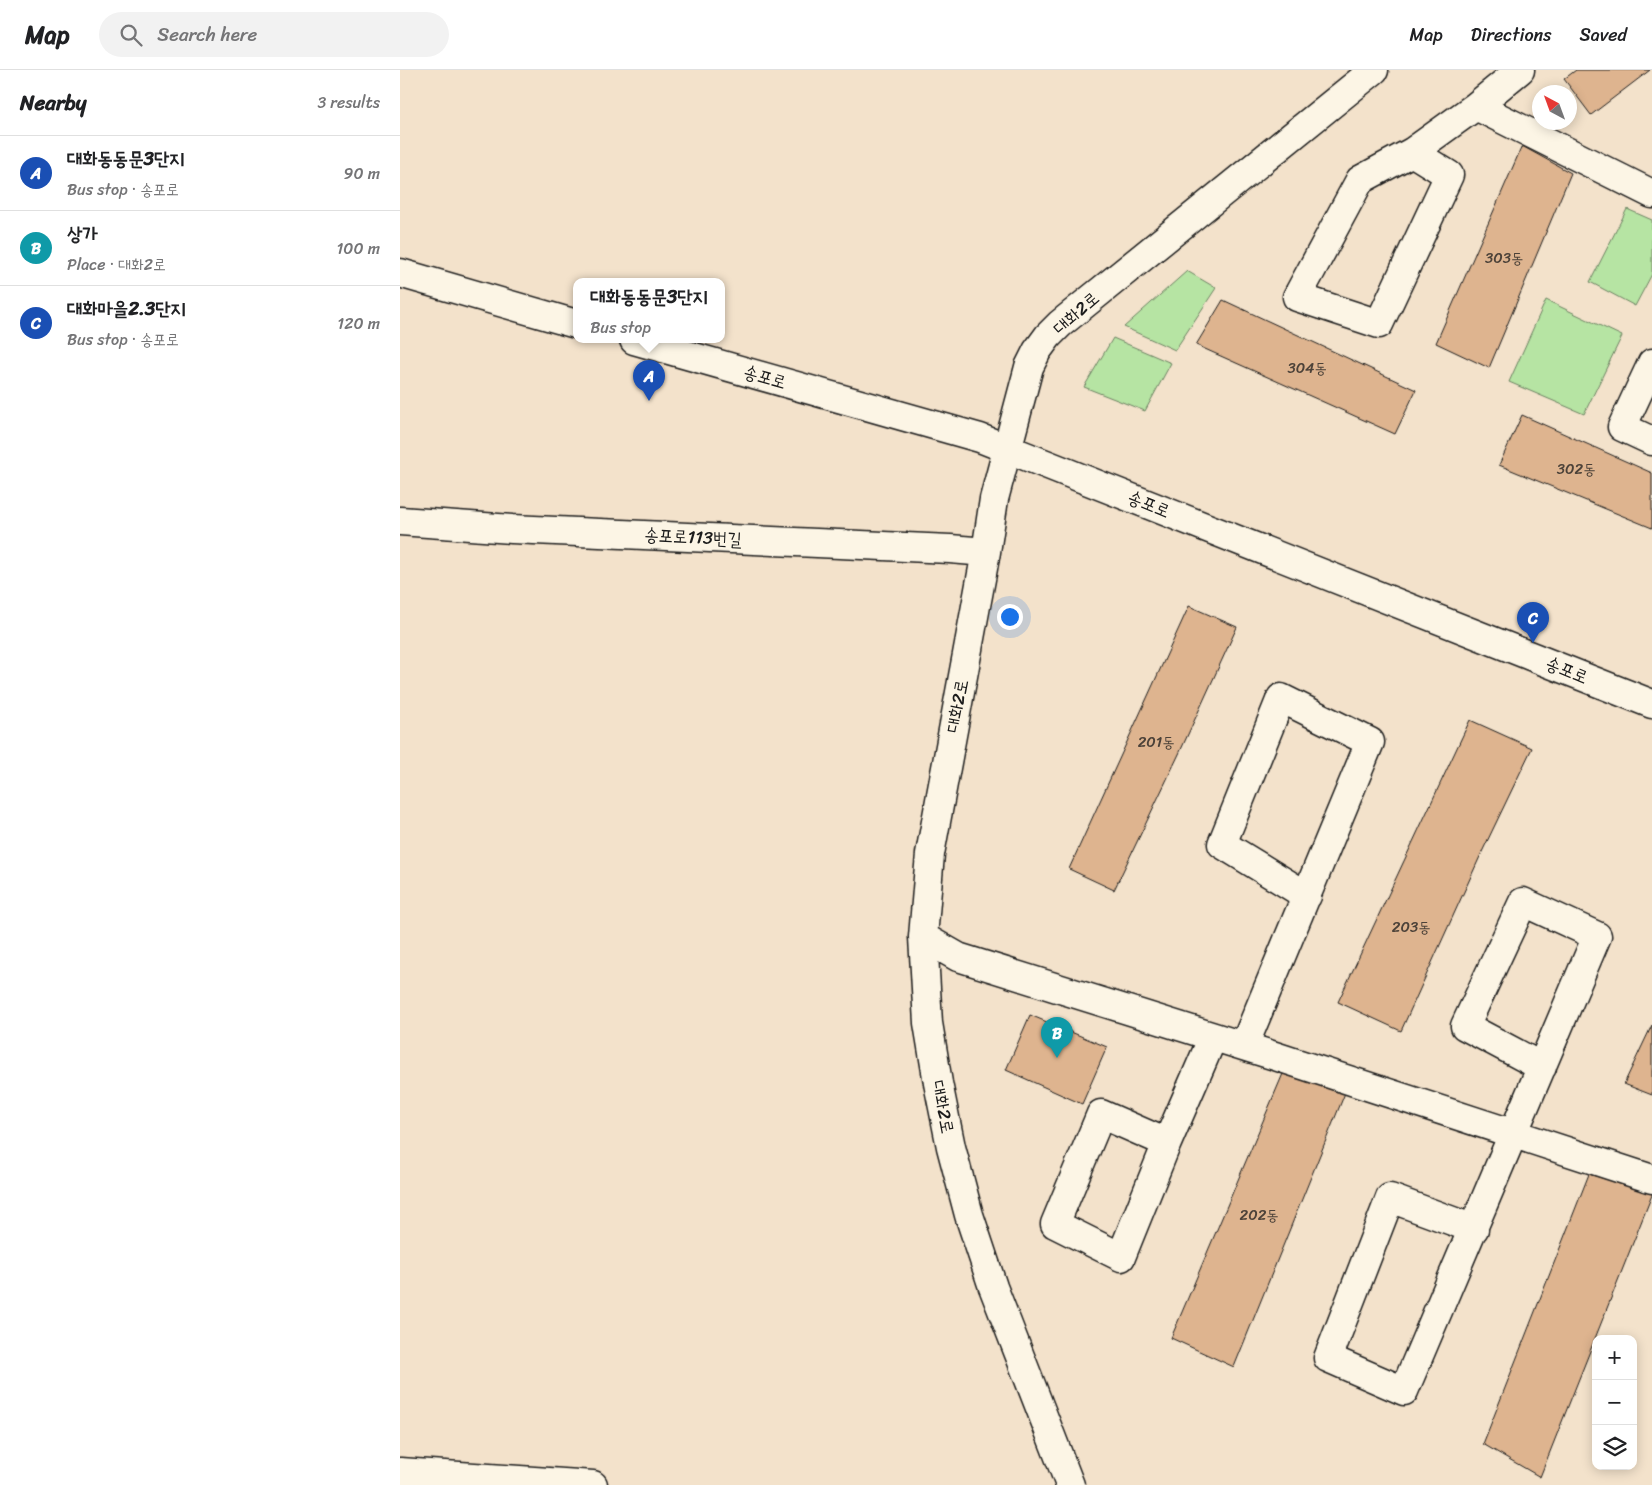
<!DOCTYPE html>
<meta charset="utf-8">
<style>
:root{--surface:#fff;--page:#f2f2f2;--text:#202124;--muted:#757577;--line:#e0e0e0;--accent:#d1495b}
body{margin:0;font-family:Sriracha,"Poor Story",sans-serif;background:var(--page);color:var(--text)}
.controls{position:absolute;right:15px;bottom:15px;display:grid;overflow:hidden;border-radius:10px;box-shadow:0 2px 12px #0003}
.controls button{width:45px;height:45px;display:grid;place-items:center;padding:0;border:0;border-bottom:1px solid var(--line);background:var(--surface);color:var(--text);font:25px sans-serif}
.compass{position:absolute;left:1132px;top:15px;width:45px;height:45px;border-radius:50%;background:var(--surface);box-shadow:0 2px 12px #0003;rotate:319deg}
.you{position:absolute;left:609px;top:546px;width:18px;height:18px;margin:-12px;border:4px solid #fff;border-radius:50%;background:#1a73e8;box-shadow:0 0 0 8px #1a73e833}
.badge{display:grid;place-items:center;width:32px;height:32px;border-radius:50%;background:var(--accent);color:#fff;font-size:16px;font-weight:700}
.pin{position:absolute;translate:-50% -41px;filter:drop-shadow(0 1px 2px #0008)}
.pin::after{content:'';position:absolute;top:26px;width:18px;height:15px;background:inherit;clip-path:polygon(0 0,100% 0,50% 100%)}
.popup{position:absolute;left:173px;top:208px;width:152px;height:65px;box-sizing:border-box;display:grid;place-content:center;border-radius:10px;background:var(--surface);filter:drop-shadow(0 1px 4px #0005);font-size:16px;white-space:nowrap;color:var(--muted)}
.popup b{font-size:19px;color:var(--text)}
.popup::after{content:'';position:absolute;left:50%;top:100%;margin-left:-10px;border:10px solid transparent;border-top-color:var(--surface)}
.list{margin:0;padding:0;list-style:none}
h2{display:flex;justify-content:space-between;align-items:center;height:65px;margin:0;padding:0 20px;font-size:21px}
h2 small{font-size:16px;font-weight:400;color:var(--muted)}
.list li{display:grid;grid-template-columns:32px 1fr auto;gap:15px;align-items:center;box-sizing:border-box;height:75px;padding:0 20px;border-top:1px solid var(--line)}
.list b{display:block;font-size:19px;white-space:nowrap}
.list p{margin:0;font-size:16px;white-space:nowrap;color:var(--muted)}
.list em{font-size:16px;font-style:normal;color:var(--muted)}
.icon{flex:none;width:28px;height:28px;fill:none;stroke:currentColor;stroke-width:2;stroke-linecap:round;stroke-linejoin:round}
.map{position:relative;flex:none;width:1252px;height:1415px;overflow:hidden}
header{display:flex;align-items:center;gap:30px;box-sizing:border-box;height:70px;padding:0 25px;background:var(--surface);border-bottom:1px solid var(--line)}
header strong{font-size:24px}
nav{display:flex;gap:28px;margin-inline-start:auto;font-size:18px}
.search{width:350px;height:45px;background:var(--page);display:flex;align-items:center;gap:12px;box-sizing:border-box;padding:0 18px;border-radius:28px;color:var(--muted);font-size:19px}
main{display:flex}
aside{flex:1;background:var(--surface)}
.map>svg:first-child{display:block}
</style>
<header>
<strong>Map</strong>
<div class="search"><svg class="icon" aria-label="search" viewBox="0 0 24 24"><circle cx="10" cy="10" r="6"/><path d="M15 15l6 6"/></svg>Search here</div>
<nav><a>Map</a><a>Directions</a><a>Saved</a></nav>
</header>
<main>
<aside>
<h2>Nearby<small>3 results</small></h2>
<ul class="list">
<li><span class="badge" style="background:#1a4fb4">A</span><div><b>대화동동문3단지</b><p>Bus stop · 송포로</p></div><em>90 m</em></li>
<li><span class="badge" style="background:#0f9aa8">B</span><div><b>상가</b><p>Place · 대화2로</p></div><em>100 m</em></li>
<li><span class="badge" style="background:#1a4fb4">C</span><div><b>대화마을2.3단지</b><p>Bus stop · 송포로</p></div><em>120 m</em></li>
</ul>
</aside>
<div class="map">
<svg width="1252" height="1415" viewBox="0 0 1252 1415">
<rect width="100%" height="100%" fill="#f3e2cb"/>
<filter id="ink" filterUnits="userSpaceOnUse"><feTurbulence type="fractalNoise" baseFrequency=".02" numOctaves="2"/><feDisplacementMap in="SourceGraphic" scale="10" xChannelSelector="R" yChannelSelector="G"/><feConvolveMatrix kernelMatrix="1 2 1 2 8 2 1 2 1" color-interpolation-filters="sRGB"/></filter>
<g filter="url(#ink)">
<path fill="#b6e4a3" stroke="#698060" d="M1227 139 1252 150V204L1235 236 1190 212Z
M787 201 816 218 775 280 724 257Z
M1146 230 1222 266 1184 344 1109 312Z
M713 268 771 293 745 341 684 317Z"/>
<path fill="#deb48f" stroke="#1c1c1c" d="M1176 0H1250L1191 45 1164 9Z
M1122 76 1171 103 1089 298 1036 273Z
M823 230 1016 320 995 364 796 275Z
M1122 345 1252 403V458L1099 395Z
M789 536 837 557 779 684 714 820 669 799Z
M1070 650 1132 678 1082 782 1001 961 938 932Z
M630 945 707 977 682 1034 606 1000Z
M1252 955V1025L1224 1014Z
M885 999 945 1023 834 1297 771 1268Z
M1189 1104 1252 1123V1125L1140 1407 1083 1374Z"/>
<g fill="none" stroke-linecap="round" stroke-linejoin="round">
<defs>
<path id="minor" d="M1076 36 1252 124
M1012 82 1049 105 979 254 897 227 960 110 1012 82 1076 36 1120 0
M0 203 176 254
M234 270 580 368 1252 634
M1252 293 1222 357 1252 371
M0 451 112 459 550 479 586 482
M523 867 558 887 875 986 1252 1109
M844 976 970 672 881 628 822 774 907 826
M767 1073 701 1044 655 1154 721 1187 767 1073 813 967
M1074 1159 990 1128 928 1288 1004 1321 1197 866 1123 832 1065 956 1142 997
M0 1402 193 1415
M670 1415 593 1217 569 1145 551 1077 538 1013 528 953 523 867 530 784 586 482 594 429 629 297 637 281 648 266 660 254 974 0"/>
</defs>
<use href="#minor" stroke="#1c1c1c" stroke-width="31"/>
<use href="#minor" stroke="#fcf5e5" stroke-width="28"/>
</g>
</g>
<g text-anchor="middle" dominant-baseline="central" stroke-width="4" stroke-linejoin="round" paint-order="stroke">
<g font-size="15" fill="#4c4239">
<text x="1104" y="188">303동</text>
<text x="907" y="298">304동</text>
<text x="1176" y="399">302동</text>
<text x="756" y="672">201동</text>
<text x="1011" y="857">203동</text>
<text x="859" y="1145">202동</text>
</g>
<g font-size="18" fill="#1c1c1c" stroke="#fcf5e5">
<text transform="translate(676 243) rotate(-41)">대화2로</text>
<text transform="translate(365 307) rotate(16)">송포로</text>
<text transform="translate(749 434) rotate(22)">송포로</text>
<text transform="translate(293 467) rotate(3)">송포로113번길</text>
<text transform="translate(1167 600) rotate(22)">송포로</text>
<text transform="translate(557 636) rotate(-79)">대화2로</text>
<text transform="translate(543 1037) rotate(79)">대화2로</text>
</g>
</g>
</svg>
<div class="controls">
<button>+</button>
<button>−</button>
<button><svg class="icon" aria-label="layers" viewBox="0 0 24 24"><path d="M12 4l9 5-9 5-9-5zM3 14l9 5 9-5"/></svg></button>
</div>
<svg class="compass" viewBox="-18 -18 36 36"><path d="M0-13l5 13h-10z" fill="#e53935"/><path d="M0 13l5-13h-10z" fill="#757577"/></svg>
<div class="you"></div>
<div class="pin badge" style="left:249px;top:331px;background:#1a4fb4">A</div>
<div class="popup"><b>대화동동문3단지</b>Bus stop</div>
<div class="pin badge" style="left:657px;top:988px;background:#0f9aa8">B</div>
<div class="pin badge" style="left:1133px;top:573px;background:#1a4fb4">C</div>
</div>
</main>
